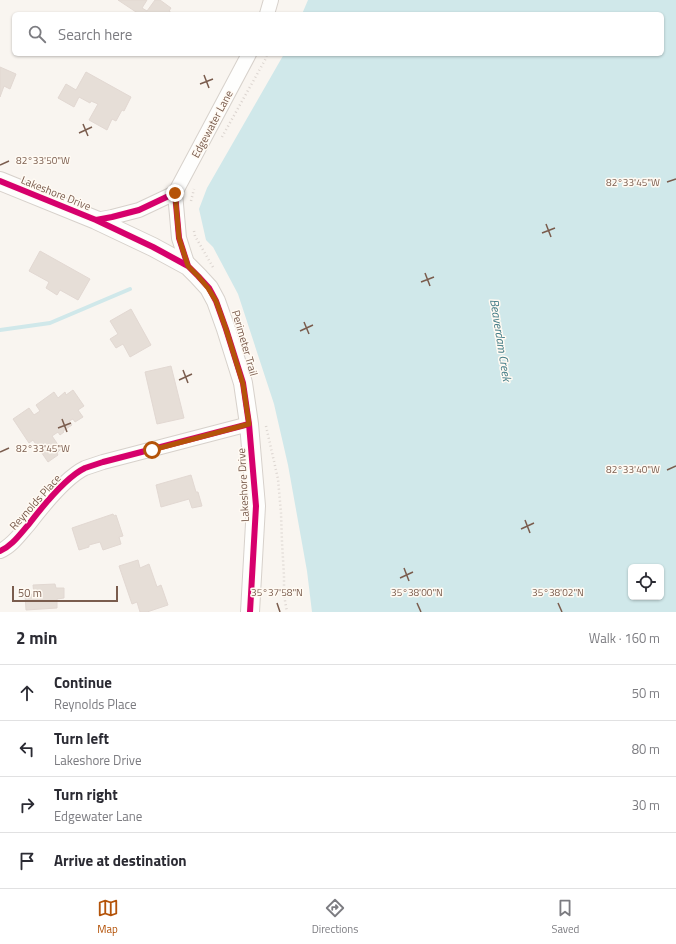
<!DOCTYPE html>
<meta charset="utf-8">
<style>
:root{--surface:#fff;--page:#f2f2f3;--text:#2b2b33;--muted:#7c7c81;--line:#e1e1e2;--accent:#b45309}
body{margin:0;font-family:"Titillium Web",sans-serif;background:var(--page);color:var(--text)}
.controls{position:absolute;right:12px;bottom:12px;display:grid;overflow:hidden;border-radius:6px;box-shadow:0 1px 3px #0004}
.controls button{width:36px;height:36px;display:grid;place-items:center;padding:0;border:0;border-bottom:1px solid var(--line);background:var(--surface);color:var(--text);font:20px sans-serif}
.scale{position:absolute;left:12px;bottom:10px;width:106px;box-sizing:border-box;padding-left:4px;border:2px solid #7a5c4d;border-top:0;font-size:11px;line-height:14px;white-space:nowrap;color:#7a5c4d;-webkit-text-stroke:3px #fffaf3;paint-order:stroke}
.stop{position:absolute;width:12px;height:12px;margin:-9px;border:3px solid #b45309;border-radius:50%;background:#fff}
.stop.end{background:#b45309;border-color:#fff;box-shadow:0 1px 4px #0008}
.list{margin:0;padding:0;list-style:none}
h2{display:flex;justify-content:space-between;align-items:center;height:52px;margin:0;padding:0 16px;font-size:17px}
h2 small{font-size:13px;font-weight:400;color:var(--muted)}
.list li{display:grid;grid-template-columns:26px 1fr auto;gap:12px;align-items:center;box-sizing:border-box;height:56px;padding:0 16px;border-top:1px solid var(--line)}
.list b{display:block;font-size:15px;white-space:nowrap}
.list p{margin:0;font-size:13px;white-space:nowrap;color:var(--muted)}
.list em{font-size:13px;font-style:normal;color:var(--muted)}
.icon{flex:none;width:22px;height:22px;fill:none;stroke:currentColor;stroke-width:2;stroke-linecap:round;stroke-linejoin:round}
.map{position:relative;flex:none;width:676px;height:612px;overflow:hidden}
.search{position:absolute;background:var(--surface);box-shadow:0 1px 3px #0004;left:12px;right:12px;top:12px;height:44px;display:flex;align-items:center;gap:10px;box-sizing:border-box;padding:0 14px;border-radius:6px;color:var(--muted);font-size:15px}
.sheet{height:276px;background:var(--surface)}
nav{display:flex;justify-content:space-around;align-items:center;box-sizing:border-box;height:56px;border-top:1px solid var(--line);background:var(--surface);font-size:11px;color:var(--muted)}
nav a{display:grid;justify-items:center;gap:2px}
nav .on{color:var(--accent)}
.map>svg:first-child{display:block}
</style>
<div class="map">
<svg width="676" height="612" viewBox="0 0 676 612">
<rect width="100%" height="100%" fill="#f9f5f0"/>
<path fill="#d0e8ea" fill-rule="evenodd" d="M308 0H676V612H312L307 571 288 465 274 404 238 294 213 247 206 240 199 209 207 188 284 54H662V14H302ZM631 567H661V597H631Z"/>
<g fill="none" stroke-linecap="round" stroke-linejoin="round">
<path stroke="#d0e8ea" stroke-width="4" d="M0 330 50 323 130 289"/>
</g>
<path fill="#e6ded7" stroke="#e2d8d2" d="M118 0H147L142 8 147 11 155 0H160L171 8 169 11 173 14H139Z
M0 67 16 74 10 89 4 86 0 97Z
M86 72 131 97 124 111 122 110 116 121 112 119 107 130 89 120 98 104 91 101 90 103 79 97 74 107 58 98 66 84 76 90Z
M40 251 90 279 78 300 60 290 57 295 46 288 49 282 29 271Z
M131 309 151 345 130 357 123 344 116 348 110 339 118 334 110 321Z
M171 366 184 418 157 424 145 372Z
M73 390 84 406 78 410 83 417 75 422 73 419 69 421 72 425 63 431 64 432 60 435 58 432 52 436 61 449 57 453 58 455 48 462 33 440 29 443 13 419 29 408 34 415 40 411 36 405 54 392 58 398 65 392 66 395Z
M191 475 196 492H198L202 506 192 508 189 499 161 507 156 485Z
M113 514 114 516 116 515 123 536 119 537 121 544 103 550 100 542 89 545V547L79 550 72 528Z
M138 560 140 568 149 564 157 587 161 585 168 605 147 612H140L137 602 132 604 119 566Z
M55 584 56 588H64V598L57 599V608L26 610 25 595 34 594 33 585Z"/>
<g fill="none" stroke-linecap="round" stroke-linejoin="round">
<defs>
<path id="minor" d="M267 14 271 0
M175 193 249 54
M96 220 112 217 139 210 175 193 179 238 188 266
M0 551C12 546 20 534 29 524 42 507 66 477 85 468 91 466 97 464 103 462L249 424"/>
<path id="tertiary" d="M0 181 96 220 153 247 188 266 198 276 209 288 216 301 226 329 243 383 249 424 256 506 250 612"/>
</defs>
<use href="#minor" stroke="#d7d1cb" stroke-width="16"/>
<use href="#tertiary" stroke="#d7d1cb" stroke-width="20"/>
<path stroke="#dcd5d0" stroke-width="2.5" stroke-dasharray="1 3" stroke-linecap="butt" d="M222 137 265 60 267 54
M191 201 194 189
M194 231 195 236 214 269
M266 426 278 479 281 513 282 542 284 576V595L287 612"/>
<use href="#minor" stroke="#fefefd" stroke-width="14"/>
<use href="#tertiary" stroke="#fefefd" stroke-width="18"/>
<defs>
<path id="cycleway" d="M0 181 96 220 153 247 188 266 198 276 209 288 216 301 226 329 243 383 249 424 256 506 250 612
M96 220 112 217 139 210 175 193 179 238 188 266
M0 551C12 546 20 534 29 524 42 507 66 477 85 468 91 466 97 464 103 462L249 424"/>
</defs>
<use href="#cycleway" stroke="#fffaf3" stroke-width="8"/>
<use href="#cycleway" stroke="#d6006c" stroke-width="6"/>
</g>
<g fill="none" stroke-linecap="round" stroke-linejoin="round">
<path stroke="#b45309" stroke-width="5" d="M152 450 249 424 243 384 226 329 216 301 208 288 198 276 188 266 179 238 175 193"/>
</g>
<path fill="none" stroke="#7a5c4d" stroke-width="1.5" d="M204 75 209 88M200 84 213 79M83 124 88 136M79 133 92 127M0 165 9 161M667 182 676 179M546 224 551 237M542 233 555 228M425 273 430 286M421 282 434 277M304 322 309 334M300 331 313 325M183 370 188 383M179 380 192 374M62 419 67 432M58 428 71 423M0 452 9 448M667 470 676 466M525 520 530 533M521 529 534 523M404 568 409 581M400 578 413 572M277 603 280 612M417 603 421 612M558 603 562 612"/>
<g text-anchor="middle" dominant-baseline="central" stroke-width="3" stroke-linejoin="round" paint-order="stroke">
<g font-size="11" fill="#7a5c4d" stroke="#fffaf3">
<text transform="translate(212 124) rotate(-62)">Edgewater Lane</text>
<text transform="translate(56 193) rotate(22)">Lakeshore Drive</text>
<text transform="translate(245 343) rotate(74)">Perimeter Trail</text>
<text transform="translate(243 485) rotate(-93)">Lakeshore Drive</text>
<text transform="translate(35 502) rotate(-48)">Reynolds Place</text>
</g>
<g font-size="12" font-style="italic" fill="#437c86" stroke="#fffaf3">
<text transform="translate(501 340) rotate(81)">Beaverdam Creek</text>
</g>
</g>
<g font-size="10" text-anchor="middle" fill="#7a5c4d" stroke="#fffaf3" stroke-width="3" stroke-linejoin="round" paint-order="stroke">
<text x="43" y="164">82°33'50"W</text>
<text x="633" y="186">82°33'45"W</text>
<text x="43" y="452">82°33'45"W</text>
<text x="633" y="473">82°33'40"W</text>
<text x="277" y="596">35°37'58"N</text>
<text x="417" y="596">35°38'00"N</text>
<text x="558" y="596">35°38'02"N</text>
</g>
</svg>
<div class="controls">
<button><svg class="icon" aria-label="locate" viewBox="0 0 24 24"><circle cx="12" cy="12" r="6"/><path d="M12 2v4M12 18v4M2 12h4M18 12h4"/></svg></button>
</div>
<div class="scale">50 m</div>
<div class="stop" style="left:152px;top:450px"></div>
<div class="stop end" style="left:175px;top:193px"></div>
<div class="search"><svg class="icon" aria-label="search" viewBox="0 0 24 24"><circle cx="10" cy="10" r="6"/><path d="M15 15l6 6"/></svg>Search here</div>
</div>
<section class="sheet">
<h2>2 min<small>Walk · 160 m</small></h2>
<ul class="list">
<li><svg class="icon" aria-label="ahead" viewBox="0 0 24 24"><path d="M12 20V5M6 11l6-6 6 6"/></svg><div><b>Continue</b><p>Reynolds Place</p></div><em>50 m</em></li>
<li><svg class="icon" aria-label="left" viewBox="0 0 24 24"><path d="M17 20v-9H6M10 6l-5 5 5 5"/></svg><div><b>Turn left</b><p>Lakeshore Drive</p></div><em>80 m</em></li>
<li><svg class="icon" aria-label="right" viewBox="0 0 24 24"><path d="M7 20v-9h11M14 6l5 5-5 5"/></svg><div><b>Turn right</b><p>Edgewater Lane</p></div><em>30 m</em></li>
<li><svg class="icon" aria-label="arrive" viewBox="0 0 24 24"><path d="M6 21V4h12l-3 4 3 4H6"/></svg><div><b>Arrive at destination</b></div></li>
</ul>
</section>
<nav>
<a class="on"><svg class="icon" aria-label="map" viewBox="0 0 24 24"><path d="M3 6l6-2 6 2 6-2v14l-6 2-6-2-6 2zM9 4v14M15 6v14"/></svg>Map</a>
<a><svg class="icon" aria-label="directions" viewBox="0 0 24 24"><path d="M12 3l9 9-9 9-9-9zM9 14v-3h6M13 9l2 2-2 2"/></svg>Directions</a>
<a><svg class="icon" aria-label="saved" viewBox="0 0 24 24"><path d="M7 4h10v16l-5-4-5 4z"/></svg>Saved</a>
</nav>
